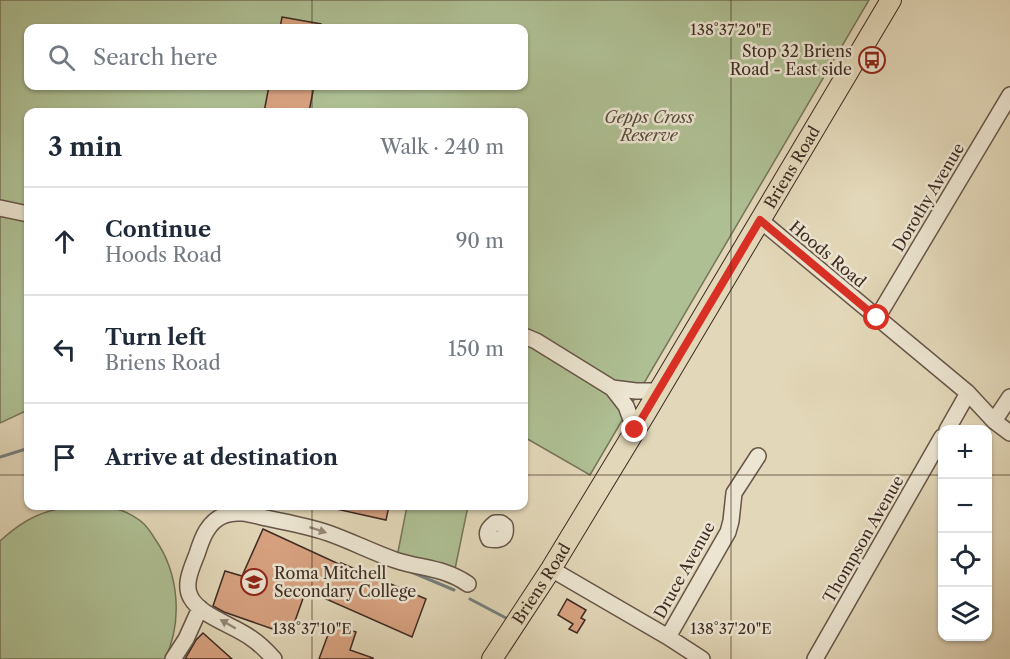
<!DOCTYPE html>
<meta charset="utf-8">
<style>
:root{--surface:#fff;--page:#f6f6f7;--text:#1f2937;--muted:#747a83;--line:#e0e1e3}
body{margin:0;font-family:"Libre Caslon Text",serif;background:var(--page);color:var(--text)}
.controls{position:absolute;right:18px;bottom:18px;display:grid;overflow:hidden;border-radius:12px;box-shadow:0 2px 4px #0004}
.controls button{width:54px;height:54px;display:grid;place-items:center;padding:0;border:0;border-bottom:2px solid var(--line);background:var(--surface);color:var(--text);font:30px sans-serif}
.stop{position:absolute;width:18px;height:18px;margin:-14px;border:4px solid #d93025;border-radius:50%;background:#fff}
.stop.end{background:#d93025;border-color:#fff;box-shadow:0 2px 6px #0008}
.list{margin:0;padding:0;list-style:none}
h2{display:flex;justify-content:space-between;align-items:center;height:78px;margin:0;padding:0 24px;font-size:26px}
h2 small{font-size:20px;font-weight:400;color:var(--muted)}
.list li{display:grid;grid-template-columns:39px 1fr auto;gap:18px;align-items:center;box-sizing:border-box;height:108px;padding:0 24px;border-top:2px solid var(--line)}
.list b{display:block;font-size:22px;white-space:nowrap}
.list p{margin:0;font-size:20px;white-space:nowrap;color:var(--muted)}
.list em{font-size:20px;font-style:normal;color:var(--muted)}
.icon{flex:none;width:33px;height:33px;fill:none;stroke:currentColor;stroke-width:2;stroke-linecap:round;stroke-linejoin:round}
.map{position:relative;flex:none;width:1010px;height:659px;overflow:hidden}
.search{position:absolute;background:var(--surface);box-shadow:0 2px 4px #0004;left:24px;top:24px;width:504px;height:66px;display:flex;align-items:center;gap:15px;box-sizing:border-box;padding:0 21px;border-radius:12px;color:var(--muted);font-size:22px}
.panel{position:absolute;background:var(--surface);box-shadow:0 2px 4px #0004;left:24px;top:108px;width:504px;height:402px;border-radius:12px}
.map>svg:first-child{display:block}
</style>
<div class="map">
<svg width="1010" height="659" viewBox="0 0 1010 659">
<rect width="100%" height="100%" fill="#e2d7b8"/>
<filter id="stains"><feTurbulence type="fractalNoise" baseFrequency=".00333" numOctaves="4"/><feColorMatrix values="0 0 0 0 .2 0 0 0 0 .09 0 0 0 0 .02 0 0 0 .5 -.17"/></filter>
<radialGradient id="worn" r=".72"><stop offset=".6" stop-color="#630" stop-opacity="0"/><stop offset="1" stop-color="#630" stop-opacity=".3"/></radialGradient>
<path fill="#aebf93" stroke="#76745a" stroke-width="1.5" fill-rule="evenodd" d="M0 0H869L590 475 524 437V112H28V410L0 423ZM28 28H524V86H28Z
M78 506C92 506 107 505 120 510 127 512 139 519 144 524 148 528 152 534 155 539 179 573 183 621 165 659H0V541C25 518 45 509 78 506Z
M407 506H468L455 569 397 557Z"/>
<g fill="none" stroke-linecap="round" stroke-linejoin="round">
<path stroke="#757f7d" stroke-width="3" d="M0 457 26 449 28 451
M206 506 223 510
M409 571 454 590
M470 599 506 618"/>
</g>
<path fill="#d8a281" stroke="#3e2a22" stroke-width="1.5" d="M282 17 321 24V28H280Z
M269 86H314L309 112H264Z
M336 506H389L386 520 336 509Z
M263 529 341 565V563L426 599 412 637 306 590 290 635 224 612 213 606 225 571 242 576Z
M567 599 586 610 581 618 585 620 577 633 569 629 573 624 558 615Z
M332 624 356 632 350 650 373 658V659H319Z
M203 633 232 659H185L196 640Z"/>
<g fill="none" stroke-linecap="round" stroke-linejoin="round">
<defs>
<path id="minor" d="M0 208 28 214
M760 220 968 393 994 421 1010 433
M877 318 1010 95
M524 336 536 341 612 388 626 406 635 430
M612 388 636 391H658
M994 421 1010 397
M947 430 968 393
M495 523H501L505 526C507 538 500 541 489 539 485 532 489 528 495 523Z
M551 569 668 637 702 659
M668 637 728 532 731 521 734 493 758 456
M173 659 186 639 200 608
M274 659C267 651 260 644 251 638 233 625 201 616 191 598 183 585 192 567 197 554 202 538 208 521 225 515 238 510 253 515 266 518 286 522 307 526 328 533 351 541 372 552 395 560 422 569 443 567 468 584
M815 659 942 437"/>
<g id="major">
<path id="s1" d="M492 659 551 569 645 414 891 0"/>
</g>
</defs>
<use href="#minor" stroke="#675548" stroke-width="18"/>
<use href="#major" stroke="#3e2a22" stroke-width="22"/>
<use href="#minor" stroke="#ece5d1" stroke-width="15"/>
<use href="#major" stroke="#e2d7b8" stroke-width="20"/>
</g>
<defs><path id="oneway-solid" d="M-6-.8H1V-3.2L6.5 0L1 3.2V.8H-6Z" transform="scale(1.5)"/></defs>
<g fill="#95887a">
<use href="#oneway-solid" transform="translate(318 530) rotate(18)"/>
<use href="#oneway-solid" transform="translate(228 624) rotate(-150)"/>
</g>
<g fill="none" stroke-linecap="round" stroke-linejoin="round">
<path stroke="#d93025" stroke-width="8" d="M635 430 760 220 877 318"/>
</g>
<path fill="none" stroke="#3e2a22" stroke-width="1.5" stroke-opacity="0.45" d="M312 0V28M731 0V659M312 86V112M0 475H28M524 475H942M988 475H1010M312 506V659"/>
<defs>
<symbol id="bus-ring" viewBox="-11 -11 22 22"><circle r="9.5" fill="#ece5d1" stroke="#8f2418" stroke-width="1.5"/><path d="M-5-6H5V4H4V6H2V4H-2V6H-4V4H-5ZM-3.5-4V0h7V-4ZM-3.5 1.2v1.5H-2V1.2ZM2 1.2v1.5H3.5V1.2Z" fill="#8f2418"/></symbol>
<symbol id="school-ring" viewBox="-11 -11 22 22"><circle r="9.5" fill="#ece5d1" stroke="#8f2418" stroke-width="1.5"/><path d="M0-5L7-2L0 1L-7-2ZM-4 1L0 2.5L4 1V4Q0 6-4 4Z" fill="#8f2418"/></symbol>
</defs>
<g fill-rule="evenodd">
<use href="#bus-ring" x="857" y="45" width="30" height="30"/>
<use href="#school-ring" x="239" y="567" width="30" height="30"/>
</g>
<g text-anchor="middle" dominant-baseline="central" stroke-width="5" stroke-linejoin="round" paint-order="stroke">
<g font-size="16" fill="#3e2a22" stroke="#ece5d1" text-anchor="end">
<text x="852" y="51">Stop 32 Briens<tspan x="852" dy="18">Road - East side</tspan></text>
<text x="274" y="573" text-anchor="start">Roma Mitchell<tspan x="274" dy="18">Secondary College</tspan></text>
</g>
<g font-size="16" font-style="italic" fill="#544839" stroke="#ece5d1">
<text x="649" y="117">Gepps Cross<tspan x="649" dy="18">Reserve</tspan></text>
</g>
<g font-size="16" fill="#3e2a22" stroke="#ece5d1">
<text stroke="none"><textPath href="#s1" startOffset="576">Briens Road</textPath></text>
<text transform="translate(928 197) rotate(-59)">Dorothy Avenue</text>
<text transform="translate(828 254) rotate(40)">Hoods Road</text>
<text transform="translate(863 539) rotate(-60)">Thompson Avenue</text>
<text transform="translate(684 570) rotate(-61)">Druce Avenue</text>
<text stroke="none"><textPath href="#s1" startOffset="90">Briens Road</textPath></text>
</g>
</g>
<g font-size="15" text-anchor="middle" fill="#3e2a22" stroke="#ece5d1" stroke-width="5" stroke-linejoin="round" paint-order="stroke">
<text x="731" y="35">138°37'20"E</text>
<text x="312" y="634">138°37'10"E</text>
<text x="731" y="634">138°37'20"E</text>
</g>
<rect width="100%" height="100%" filter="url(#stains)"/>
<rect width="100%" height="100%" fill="url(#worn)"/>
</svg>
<div class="controls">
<button>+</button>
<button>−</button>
<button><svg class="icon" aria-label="locate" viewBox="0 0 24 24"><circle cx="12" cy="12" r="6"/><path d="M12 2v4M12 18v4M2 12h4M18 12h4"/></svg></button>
<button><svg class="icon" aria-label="layers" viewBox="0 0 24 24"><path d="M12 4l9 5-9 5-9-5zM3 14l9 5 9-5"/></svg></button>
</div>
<div class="stop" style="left:877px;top:318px"></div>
<div class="stop end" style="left:635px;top:430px"></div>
<div class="search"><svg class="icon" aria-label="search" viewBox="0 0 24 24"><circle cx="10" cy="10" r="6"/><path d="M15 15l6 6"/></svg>Search here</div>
<section class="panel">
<h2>3 min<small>Walk · 240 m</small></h2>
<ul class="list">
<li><svg class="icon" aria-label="ahead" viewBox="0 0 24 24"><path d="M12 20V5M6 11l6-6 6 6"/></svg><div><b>Continue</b><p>Hoods Road</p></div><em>90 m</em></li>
<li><svg class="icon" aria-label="left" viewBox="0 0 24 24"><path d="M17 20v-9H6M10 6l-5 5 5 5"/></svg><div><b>Turn left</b><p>Briens Road</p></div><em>150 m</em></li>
<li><svg class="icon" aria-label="arrive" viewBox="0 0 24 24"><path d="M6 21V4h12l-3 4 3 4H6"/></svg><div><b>Arrive at destination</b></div></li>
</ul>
</section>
</div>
